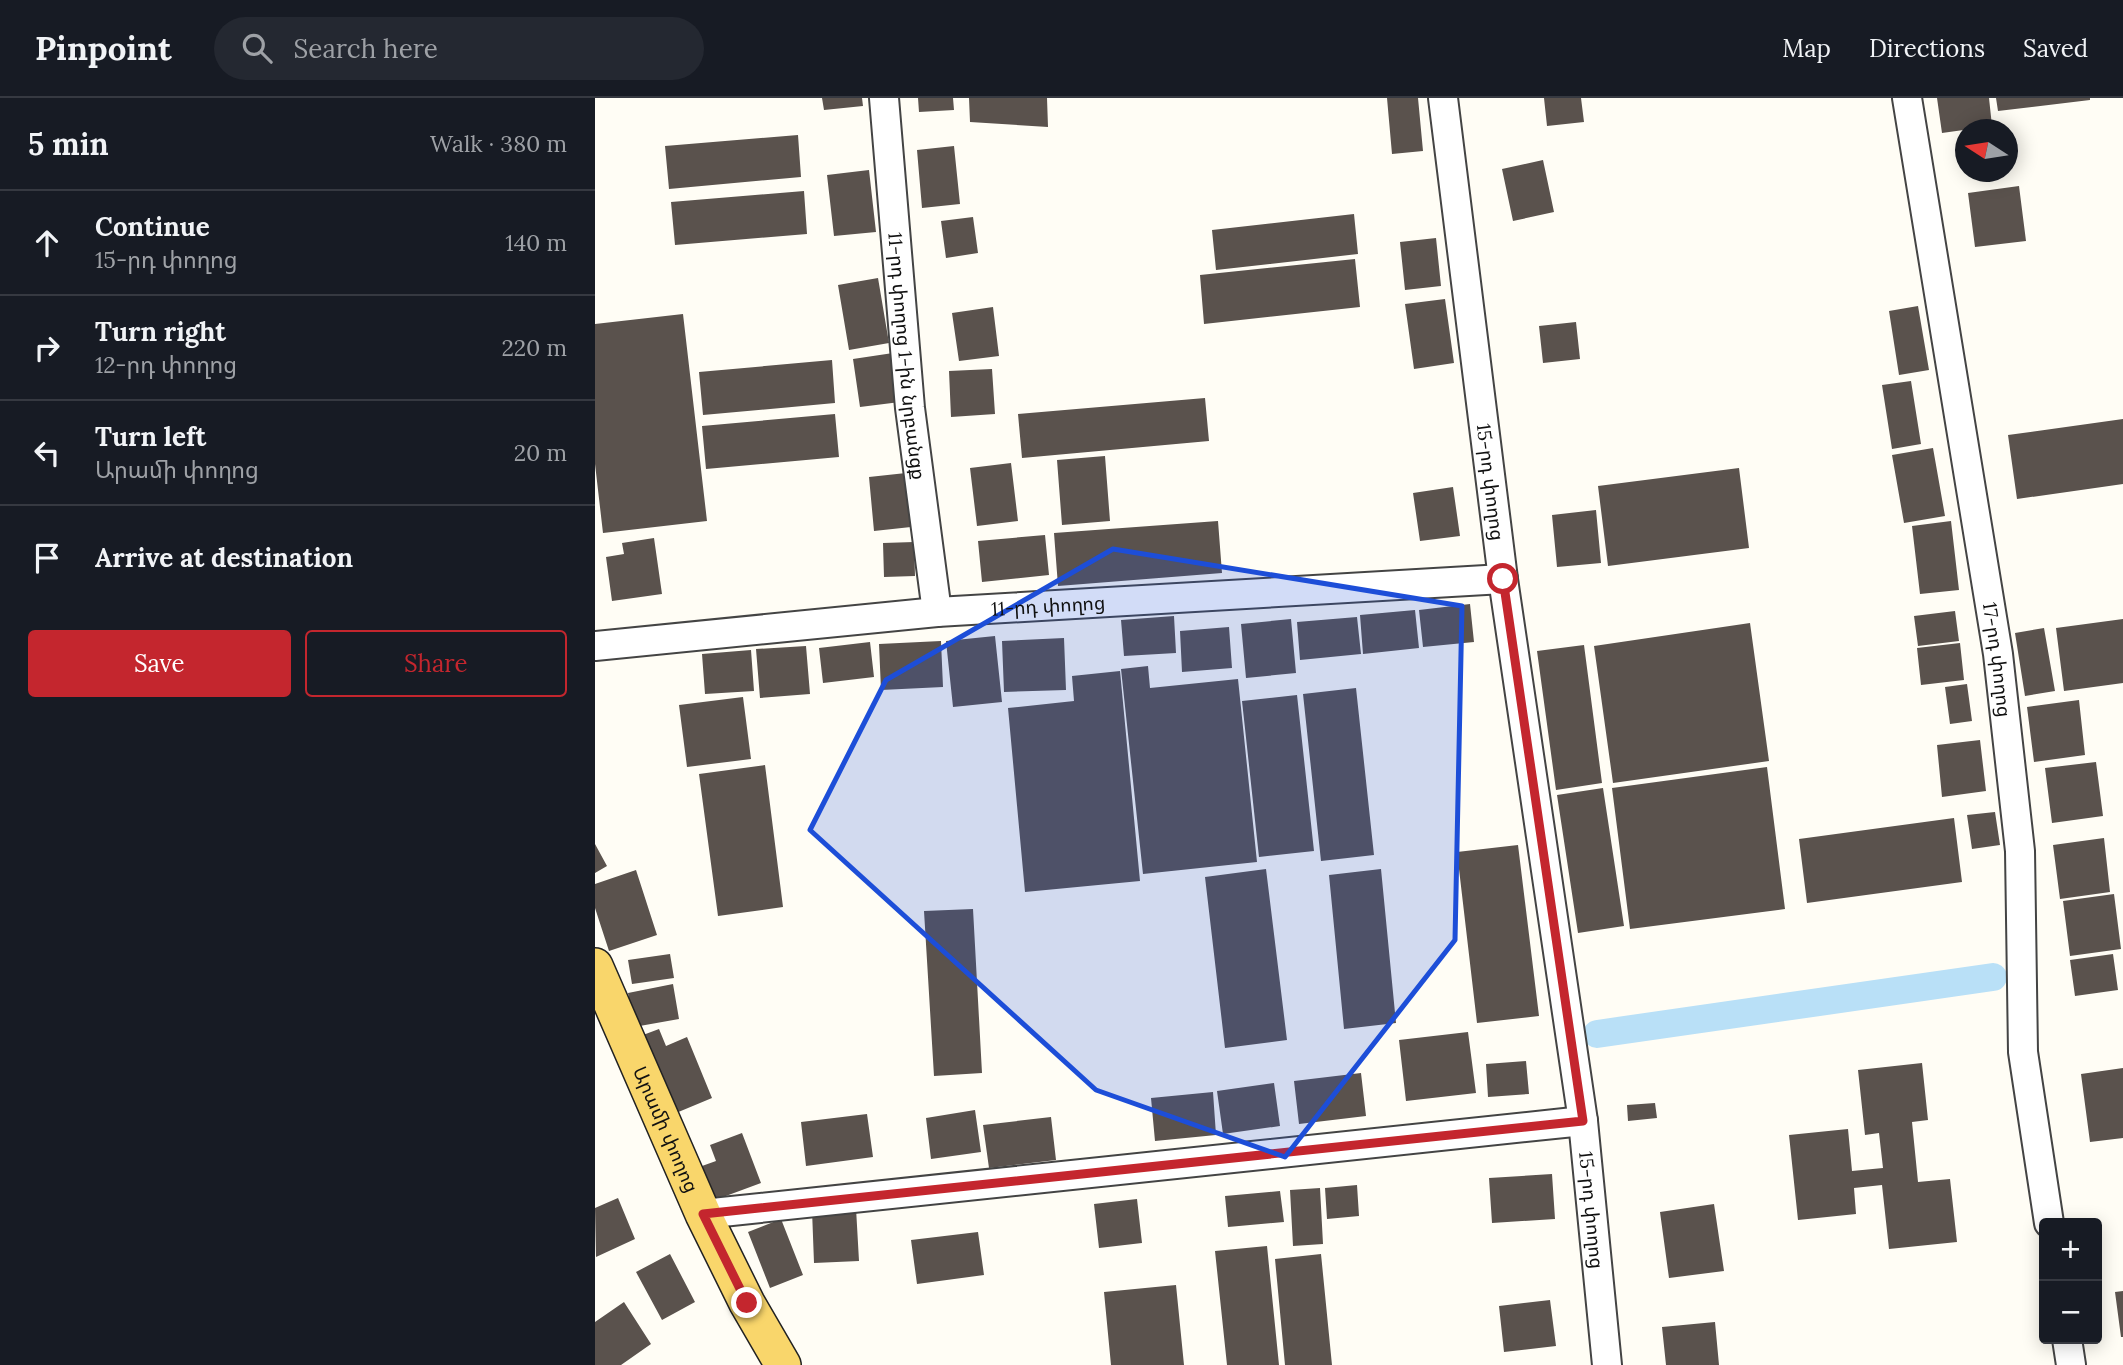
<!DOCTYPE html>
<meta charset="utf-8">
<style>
:root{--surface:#171b24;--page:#242831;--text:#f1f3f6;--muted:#9ea1a6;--line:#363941;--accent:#c4262e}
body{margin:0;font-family:Lora,"Noto Sans Armenian",serif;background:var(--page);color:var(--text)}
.controls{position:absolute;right:21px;bottom:21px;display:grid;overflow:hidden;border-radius:7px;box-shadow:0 4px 18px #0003}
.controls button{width:63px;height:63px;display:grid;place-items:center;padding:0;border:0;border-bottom:2px solid var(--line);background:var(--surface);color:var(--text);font:35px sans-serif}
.compass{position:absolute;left:1360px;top:21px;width:63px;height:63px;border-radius:50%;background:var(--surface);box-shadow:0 4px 18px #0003;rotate:282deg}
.stop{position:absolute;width:21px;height:21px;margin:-16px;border:5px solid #c4262e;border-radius:50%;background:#fff}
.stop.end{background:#c4262e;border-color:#fff;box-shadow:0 2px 7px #0008}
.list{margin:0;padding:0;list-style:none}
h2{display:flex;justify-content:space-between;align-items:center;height:91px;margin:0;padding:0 28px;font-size:30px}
h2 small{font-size:23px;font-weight:400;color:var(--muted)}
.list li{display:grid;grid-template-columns:46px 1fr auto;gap:21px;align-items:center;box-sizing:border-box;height:105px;padding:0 28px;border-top:2px solid var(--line)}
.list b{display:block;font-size:26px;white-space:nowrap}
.list p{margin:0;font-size:23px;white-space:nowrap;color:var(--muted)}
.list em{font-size:23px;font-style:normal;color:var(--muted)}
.actions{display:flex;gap:14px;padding:21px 28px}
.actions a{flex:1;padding:16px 0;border:2px solid var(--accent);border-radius:7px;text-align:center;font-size:24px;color:var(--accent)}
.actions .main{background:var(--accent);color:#fff}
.icon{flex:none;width:38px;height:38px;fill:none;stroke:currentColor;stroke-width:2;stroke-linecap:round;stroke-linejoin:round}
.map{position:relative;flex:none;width:1528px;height:1267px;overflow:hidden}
header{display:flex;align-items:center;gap:42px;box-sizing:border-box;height:98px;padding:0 35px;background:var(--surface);border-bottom:2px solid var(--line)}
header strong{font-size:33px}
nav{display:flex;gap:38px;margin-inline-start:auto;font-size:24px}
.search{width:490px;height:63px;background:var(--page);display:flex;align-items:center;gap:18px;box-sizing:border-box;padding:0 24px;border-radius:38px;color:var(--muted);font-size:26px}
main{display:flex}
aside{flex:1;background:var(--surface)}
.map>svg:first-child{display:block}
</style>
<header>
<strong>Pinpoint</strong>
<div class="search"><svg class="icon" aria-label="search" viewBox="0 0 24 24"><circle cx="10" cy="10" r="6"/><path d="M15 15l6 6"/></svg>Search here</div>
<nav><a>Map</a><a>Directions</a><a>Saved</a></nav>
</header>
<main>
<aside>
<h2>5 min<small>Walk · 380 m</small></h2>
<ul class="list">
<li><svg class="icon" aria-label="ahead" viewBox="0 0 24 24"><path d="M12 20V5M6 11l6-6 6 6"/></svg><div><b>Continue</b><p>15-րդ փողոց</p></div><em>140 m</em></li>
<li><svg class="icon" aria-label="right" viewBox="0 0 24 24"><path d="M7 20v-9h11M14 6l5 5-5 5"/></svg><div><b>Turn right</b><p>12-րդ փողոց</p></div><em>220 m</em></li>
<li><svg class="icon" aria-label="left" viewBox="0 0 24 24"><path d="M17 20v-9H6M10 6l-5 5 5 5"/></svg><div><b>Turn left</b><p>Արամի փողոց</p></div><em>20 m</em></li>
<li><svg class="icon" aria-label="arrive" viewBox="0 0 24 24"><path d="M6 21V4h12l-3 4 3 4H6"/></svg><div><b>Arrive at destination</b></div></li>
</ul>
<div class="actions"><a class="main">Save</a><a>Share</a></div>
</aside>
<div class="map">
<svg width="1528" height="1267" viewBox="0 0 1528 1267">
<rect width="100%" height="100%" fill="#fffdf5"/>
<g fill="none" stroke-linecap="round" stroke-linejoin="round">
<path stroke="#b9e0f7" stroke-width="28" d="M1002 936 1398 879"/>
</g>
<path fill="#5a524d" d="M227 0H267L268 8 229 12Z
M323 0H358L359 12 324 14Z
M374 0H452L453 29 375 24Z
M792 0H823L828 53 797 56Z
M949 0H986L989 24 952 28Z
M1342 0H1394L1397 28 1347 35Z
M1401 0H1495V2L1403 13Z
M203 37 206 79 74 91 70 48Z
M359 48 365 106 327 110 322 52Z
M948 62 959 114 918 123 907 71Z
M274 72 281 134 239 138 232 77Z
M1424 88 1431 143 1380 149 1373 95Z
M209 93 212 136 80 147 76 104Z
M759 116 763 156 621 172 617 132Z
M378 119 383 155 351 160 346 123Z
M841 140 846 188 810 192 805 144Z
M760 161 765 209 609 226 605 177Z
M283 180 294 245 254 252 243 187Z
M850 201 859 265 819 271 810 206Z
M1323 208 1334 272 1304 277 1294 213Z
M398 209 404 258 364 263 357 215Z
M88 216 112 423 8 435 0 366V226Z
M981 224 985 261 948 265 944 228Z
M298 255 305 304 265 309 258 261Z
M237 262 240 305 108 317 104 274Z
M397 271 400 316 356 319 354 273Z
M1316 283 1326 346 1297 351 1287 287Z
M610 300 614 343 427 360 423 316Z
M240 316 244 359 111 371 107 328Z
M1528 321V386L1422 401 1413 337Z
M1338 350 1350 418 1309 425 1297 357Z
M510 358 515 423 467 427 462 362Z
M416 365 423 423 382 428 375 370Z
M1144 370 1154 450 1013 468 1003 388Z
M311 375 316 429 279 433 274 379Z
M858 389 865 438 825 443 818 395Z
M1001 412 1006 465 962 469 957 417Z
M623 423 627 475 463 488 459 435Z
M1356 423 1364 492 1325 496 1317 428Z
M450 437 454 477 387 484 383 443Z
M59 440 67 496 17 503 11 459 29 456 27 445Z
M319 444 320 478 289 479 288 445Z
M875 506 879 544 828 549 824 512Z
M820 512 824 550 768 556 765 517Z
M1360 513 1364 543 1323 548 1319 518Z
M579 518 581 555 529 558 526 522Z
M762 519 766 556 705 562 702 524Z
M696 521 701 575 651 580 646 526Z
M1528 521V585L1469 593 1461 530Z
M1155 525 1174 663 1018 685 999 548Z
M634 529 637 570 587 574 585 533Z
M1449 530 1460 593 1430 598 1420 535Z
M400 538 407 604 358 609 351 543Z
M469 540 471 592 409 594 407 543Z
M346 543 348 589 286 592 284 546Z
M275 544 279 579 228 585 224 550Z
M1365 545 1369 582 1326 587 1322 550Z
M989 547 1007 685 961 692 942 553Z
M211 548 215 596 165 600 161 551Z
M156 552 159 593 110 596 107 556Z
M553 568 555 590 643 581 662 764 548 776 526 571Z
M525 573 545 783 430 794 413 610 479 603 477 578Z
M1372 586 1377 623 1355 626 1350 589Z
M761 590 779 757 726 763 708 596Z
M702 597 719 753 664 759 647 603Z
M148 599 156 661 92 669 84 607Z
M1484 602 1490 657 1439 664 1432 609Z
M1385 642 1391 693 1347 699 1342 647Z
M1501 664 1508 718 1457 725 1450 670Z
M170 667 188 809 123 818 104 676Z
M1172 669 1190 811 1035 831 1017 690Z
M1008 690 1029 828 983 835 962 697Z
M1400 714 1405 747 1377 751 1372 717Z
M1359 720 1367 784 1212 805 1204 741Z
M1509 740 1515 794 1465 801 1458 747Z
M0 746 12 768 0 775Z
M923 747 944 918 882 925 862 754Z
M671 771 692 942 630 950 610 779Z
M786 771 801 925 749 931 734 777Z
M41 772 62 837 14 853 0 810V786Z
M1519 796 1526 851 1475 858 1468 803Z
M378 811 387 975 339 978 329 813Z
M75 856 79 880 37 886 33 862Z
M1518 856 1523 892 1480 898 1475 862Z
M78 886 84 921 39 929 33 895Z
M64 931 71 948 92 939 117 1000 81 1015 48 937Z
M873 934 881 995 811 1003 804 942Z
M931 963 934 996 893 999 891 966Z
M1327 965 1333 1022 1317 1024 1323 1084 1355 1081 1362 1144 1294 1151 1287 1087 1259 1090 1261 1116 1203 1122 1194 1037 1253 1031 1257 1073 1288 1070 1284 1035 1270 1037 1263 972Z
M1528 970V1040L1495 1044 1486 976Z
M766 975 771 1018 704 1026 699 983Z
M679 985 685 1028 628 1036 622 993Z
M618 994 621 1037 560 1043 556 1000Z
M1060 1005 1062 1020 1033 1023 1032 1007Z
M380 1012 386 1054 336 1061 331 1020Z
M272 1016 278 1059 211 1068 206 1024Z
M456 1019 461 1062 394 1070 388 1027Z
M147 1035 166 1085 120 1102 107 1068 121 1063 115 1047Z
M957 1076 960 1121 897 1125 894 1080Z
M762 1087 764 1118 732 1121 730 1090Z
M725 1090 728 1146 698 1148 695 1092Z
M685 1093 689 1124 633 1129 630 1098Z
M23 1100 40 1141 1 1159 0 1110Z
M542 1101 547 1145 504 1150 499 1106Z
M1119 1106 1129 1173 1074 1180 1065 1114Z
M261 1110 264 1163 219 1165 217 1112Z
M186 1121 208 1177 175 1190 153 1134Z
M383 1134 389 1177 322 1186 316 1142Z
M672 1148 684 1267H632L620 1153Z
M75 1156 100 1204 67 1222 41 1174Z
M726 1156 737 1267H690L680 1161Z
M581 1187 589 1267H516L509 1194Z
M1528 1193V1239H1526L1520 1194Z
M955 1202 961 1248 909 1254 904 1208Z
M29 1204 56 1246 26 1267H0V1224Z
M1120 1224 1124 1267H1071L1067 1229Z"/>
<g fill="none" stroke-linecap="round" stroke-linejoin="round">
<defs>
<g id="minor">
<path id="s1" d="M289 0 315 310 342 514"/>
<path id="s2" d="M848 0 908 481 988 1023 1012 1267"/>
<path id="s3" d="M1312 0 1403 556 1425 753 1428 954 1454 1125"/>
<path id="s4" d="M0 548 342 514 908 481"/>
<path d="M108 1116 988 1023"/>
<path d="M1472 1241 1476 1267"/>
</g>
<g id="major">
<path id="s5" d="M0 868 108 1116 152 1205 188 1267"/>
</g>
</defs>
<use href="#minor" stroke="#444" stroke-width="32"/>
<use href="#major" stroke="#222" stroke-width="38"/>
<use href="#minor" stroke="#fff" stroke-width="28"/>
<use href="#major" stroke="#f9d66b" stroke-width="35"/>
</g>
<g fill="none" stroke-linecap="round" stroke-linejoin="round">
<path stroke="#c4262e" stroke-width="9" d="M152 1205 108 1116 988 1023 908 481"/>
</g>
<path fill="#1d4ed8" fill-opacity="0.2" stroke="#1d4ed8" stroke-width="5" stroke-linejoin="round" d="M518 451 867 508 860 842 690 1059 501 992 215 732 291 582Z"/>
<g text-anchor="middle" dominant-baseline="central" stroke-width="7" stroke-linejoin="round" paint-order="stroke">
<g font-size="19" fill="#111" stroke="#fff">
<text stroke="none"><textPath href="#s1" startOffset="259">11-րդ փողոց 1-ին նրբանցք</textPath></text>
<text stroke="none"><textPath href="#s2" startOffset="387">15-րդ փողոց</textPath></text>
<text stroke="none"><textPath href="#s4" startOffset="455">11-րդ փողոց</textPath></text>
<text stroke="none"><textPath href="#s3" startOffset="569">17-րդ փողոց</textPath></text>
<text stroke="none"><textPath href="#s5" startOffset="178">Արամի փողոց</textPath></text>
<text stroke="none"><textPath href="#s2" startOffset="1122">15-րդ փողոց</textPath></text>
</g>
</g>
</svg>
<div class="controls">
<button>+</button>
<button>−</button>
</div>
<svg class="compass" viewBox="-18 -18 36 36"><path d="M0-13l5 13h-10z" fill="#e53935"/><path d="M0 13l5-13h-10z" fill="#9ea1a6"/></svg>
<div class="stop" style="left:908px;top:481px"></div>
<div class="stop end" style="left:152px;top:1205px"></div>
</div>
</main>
